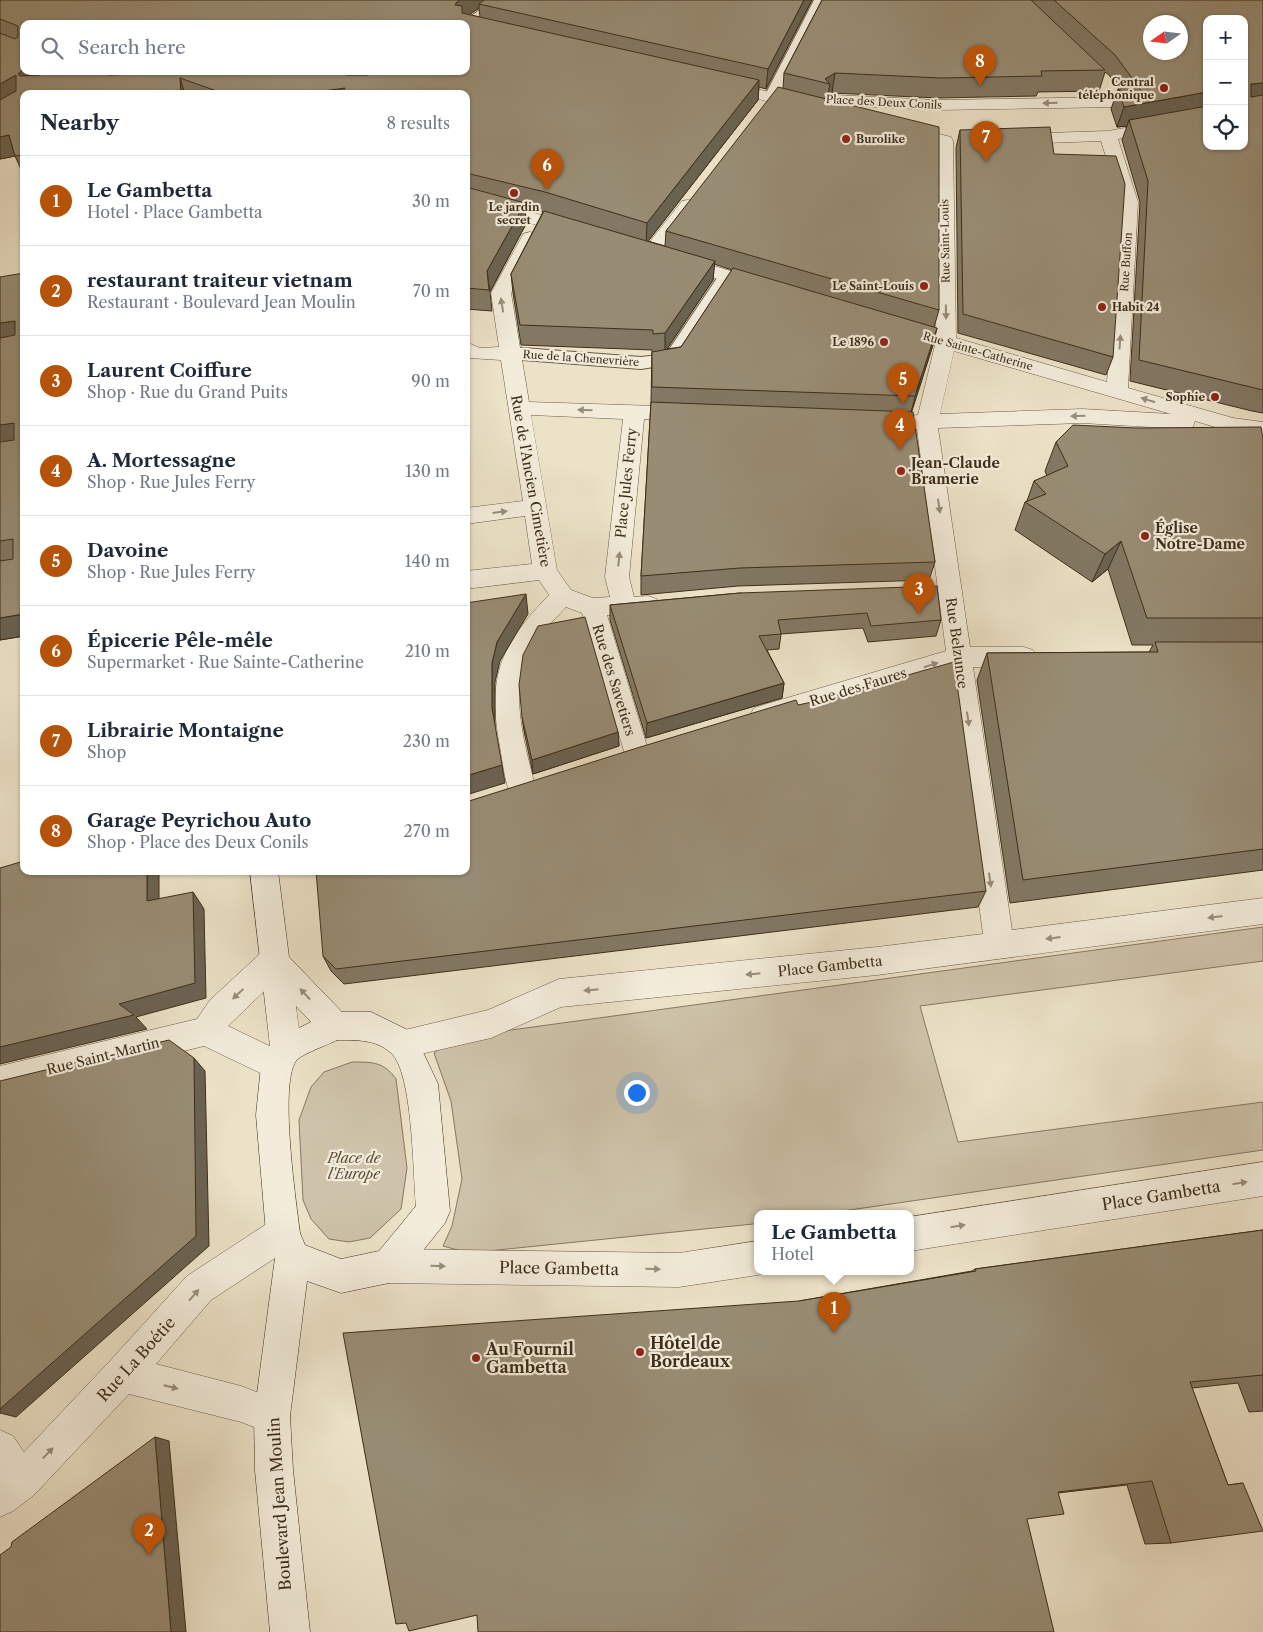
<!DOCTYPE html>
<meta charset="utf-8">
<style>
:root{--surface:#fff;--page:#f6f6f7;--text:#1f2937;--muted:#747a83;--line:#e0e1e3;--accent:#b45309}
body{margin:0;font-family:"Libre Caslon Text",serif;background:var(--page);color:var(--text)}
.controls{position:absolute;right:15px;top:15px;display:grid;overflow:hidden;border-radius:10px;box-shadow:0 1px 4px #0004}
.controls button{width:45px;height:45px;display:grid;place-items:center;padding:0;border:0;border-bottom:1px solid var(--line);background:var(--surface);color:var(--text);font:25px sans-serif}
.compass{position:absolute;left:1143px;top:15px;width:45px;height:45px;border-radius:50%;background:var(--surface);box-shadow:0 1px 4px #0004;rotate:256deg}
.you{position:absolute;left:636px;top:1092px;width:18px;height:18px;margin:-12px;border:4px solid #fff;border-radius:50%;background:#1a73e8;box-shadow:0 0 0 8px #1a73e833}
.badge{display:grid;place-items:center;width:32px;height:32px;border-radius:50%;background:var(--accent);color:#fff;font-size:16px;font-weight:700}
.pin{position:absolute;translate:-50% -41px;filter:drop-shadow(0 1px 2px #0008)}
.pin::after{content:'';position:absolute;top:26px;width:18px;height:15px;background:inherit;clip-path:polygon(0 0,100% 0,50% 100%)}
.popup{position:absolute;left:754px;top:1210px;width:160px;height:65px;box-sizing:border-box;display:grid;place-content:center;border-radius:10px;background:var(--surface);filter:drop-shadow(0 1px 4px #0005);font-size:16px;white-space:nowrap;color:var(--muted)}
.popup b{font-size:19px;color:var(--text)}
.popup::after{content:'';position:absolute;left:50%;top:100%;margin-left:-10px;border:10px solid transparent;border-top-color:var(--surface)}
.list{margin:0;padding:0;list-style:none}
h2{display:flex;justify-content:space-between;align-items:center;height:65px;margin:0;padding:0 20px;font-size:21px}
h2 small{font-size:16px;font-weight:400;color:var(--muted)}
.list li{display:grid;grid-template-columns:32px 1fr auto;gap:15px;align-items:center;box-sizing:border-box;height:90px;padding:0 20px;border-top:1px solid var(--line)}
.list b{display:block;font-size:19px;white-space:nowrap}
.list p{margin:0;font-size:16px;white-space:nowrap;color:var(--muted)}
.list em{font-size:16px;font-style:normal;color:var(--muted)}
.icon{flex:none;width:28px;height:28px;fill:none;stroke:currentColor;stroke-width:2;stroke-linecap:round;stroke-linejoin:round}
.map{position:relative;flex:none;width:1263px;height:1632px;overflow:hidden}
.search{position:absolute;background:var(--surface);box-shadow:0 1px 4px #0004;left:20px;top:20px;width:450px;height:55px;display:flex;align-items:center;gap:12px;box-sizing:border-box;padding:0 18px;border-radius:10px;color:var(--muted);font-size:19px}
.panel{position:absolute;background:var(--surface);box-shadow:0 1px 4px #0004;left:20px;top:90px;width:450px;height:785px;border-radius:10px}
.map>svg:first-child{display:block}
</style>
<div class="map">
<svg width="1263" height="1632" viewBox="0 0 1263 1632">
<rect width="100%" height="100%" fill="#ece2c8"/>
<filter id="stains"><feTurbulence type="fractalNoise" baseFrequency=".004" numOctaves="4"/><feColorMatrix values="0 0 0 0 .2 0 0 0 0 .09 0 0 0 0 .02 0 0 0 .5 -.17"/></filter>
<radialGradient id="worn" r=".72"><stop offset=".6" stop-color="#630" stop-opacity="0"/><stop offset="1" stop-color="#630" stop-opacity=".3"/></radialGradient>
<path fill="#cec3aa" stroke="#867862" d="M1263 927V961L920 1006 958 1142 1263 1102V1150L822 1214H758V1224H753L468 1253 443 1246 452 1226 462 1179 451 1101 434 1053 449 1041 482 1034Z
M352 1062C373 1062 384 1062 396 1079L407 1168 401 1209 370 1238 349 1242 329 1239 311 1219 303 1200 299 1120 311 1087 324 1072Z"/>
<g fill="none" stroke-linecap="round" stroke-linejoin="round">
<defs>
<path id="service" d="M814 0H828L778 97 771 101 766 100 764 97Z
M727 271 733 272 736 276 679 363 641 369 510 359 503 357 501 353 503 349 510 347 641 357 666 354 721 272Z"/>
<path id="minor" d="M721 80 785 96 792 93 937 100 1116 97 1124 102 1116 107 937 110 813 104 814 106 812 109 806 111 715 88 713 85Z
M1207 113V123L1118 139 1138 202 1128 388 1233 418 1263 422V436L1232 432 1195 421 1193 427 1185 429 1082 423 938 428 970 647H1024L1033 650 1037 657 1033 664 1024 667H973L1012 930 1263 898V924L877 975 561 1007 491 1038 403 1058 392 1053 387 1043 392 1033 488 1010 559 979 877 947 983 934 948 670 763 725 754 722 750 715 754 708 763 705 946 651 917 429 901 427 898 422 901 417 918 415 935 345 923 341 920 337 923 333 936 332 937 144 897 134 895 130 897 126 903 125 951 137 953 141 956 338 1107 382 1120 202 1101 141 1015 144 1009 143 1007 139 1009 135 1015 134 1108 131ZM954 351 1171 414 1082 409 940 414Z
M466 194 581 226 584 230 581 234 575 236 466 205Z
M688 200 694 201 697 205 658 257H644L642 253 644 249 682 201Z
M530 232 537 234 539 238 511 293 529 402 688 407 696 409 699 414 696 419 688 421 644 419 629 577 634 597 648 596 657 599 660 605 657 611 625 616 607 615 649 753 645 761 636 764 627 761 582 613 566 607C552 622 537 637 528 655 508 696 527 750 536 791L532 799 522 802 512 799C505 783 503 764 500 747 487 676 500 646 549 595L539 580 466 589V571L532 564 525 516 466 524V508L523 501 501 360 469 358 466 357V342L480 348 499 347 491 293 521 238 523 234ZM531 415 623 419 605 577 610 597 593 598 571 590 557 570Z
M678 255 771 283 774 287 771 291 764 293 671 265 669 261 671 257Z
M274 947 285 951 289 961 285 971 228 1026 288 1055 293 1066 288 1077 277 1081 204 1046 0 1096V1066L197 1019 210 1000 263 951Z
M1263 1162V1196L910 1251V1217Z
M283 1216 295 1221 300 1233 295 1245 211 1300 156 1364 241 1386 285 1403 290 1416 285 1429 272 1434 241 1422 129 1394 34 1495 13 1511 0 1517V1430L13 1436 24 1452 110 1361 187 1276 271 1221Z
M758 1241V1272H766L758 1275 679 1287 389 1283 377 1278 372 1266 377 1254 389 1249 679 1253Z"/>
<path id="secondary" d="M494 0H511L471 28 466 29V24H459Z
M250 871H278L289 957 342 1012H371L414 1033 438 1084 450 1211 445 1223 401 1278 389 1283 341 1293 307 1281 290 1416 293 1470 310 1632H270L255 1470 254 1416 275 1258 266 1233 256 1115 261 1066 270 1047ZM296 1006 311 1022 299 1028ZM337 1040C356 1040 376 1039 391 1053 413 1072 413 1174 416 1206L379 1251 341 1259 305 1245 300 1233C296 1201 279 1085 296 1061 301 1054 328 1045 337 1040Z"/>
</defs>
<use href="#service" stroke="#6a5b45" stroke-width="2"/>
<use href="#minor" stroke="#6a5b45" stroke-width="1"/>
<use href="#secondary" stroke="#3e2e19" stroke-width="1"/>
<use href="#service" fill="#f3ecdb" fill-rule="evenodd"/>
<use href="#minor" fill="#f3ecdb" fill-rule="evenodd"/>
<use href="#secondary" fill="#f3ecdb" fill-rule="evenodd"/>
</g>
<path fill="#837864" stroke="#3e2e19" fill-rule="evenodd" d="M0 0H812L766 89 759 87 758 100 648 241 665 246 666 231 783 88 784 73 822 0H1263V413L1252 411 1130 381 1140 202 1122 140 1127 126 1117 127 1111 109 1118 89 1121 92 1109 75 1105 72 1099 91 1038 92 1036 96 937 98 832 93 828 96V99L939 310 934 327 933 345 911 412 935 562 929 580 738 586 641 595V576L651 402 652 350 521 345 513 293 511 274 543 212 525 208 526 224 490 292 492 311 466 309V94H24V176L15 156 0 159ZM479 8 480 17 469 15 470 14ZM1207 19 1244 146H1207ZM24 24H466V71H24ZM714 264 732 270 681 347 667 349 713 280Z
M960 130 1054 154 1113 357 1106 375 958 333 956 148Z
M0 277 24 636 0 640Z
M1263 439V870L1010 903 977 680 987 653 1149 652 1153 645H1132L1108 569 1092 582 1015 530 1025 502 1027 501 1034 481 1047 476 1045 471 1056 442Z
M740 593 941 620 936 636 868 642 863 628 781 634 779 649 767 650 784 683 782 698 646 738 610 620V605Z
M798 705 986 891 978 907 344 984 331 971 323 956Z
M522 717 618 732 619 746 533 774 524 731Z
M1263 1230V1411L1249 1412 1238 1383 1192 1388 1228 1485 1243 1483 1171 1543 1145 1544 1127 1485 1058 1493 799 1301 972 1271 975 1269Z"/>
<path fill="#6a6251" stroke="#3e2e19" d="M460 0H491L479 4V8L463 19 455 5 456 3Z
M804 0H812L766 89 768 69Z
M24 69V71H55L26 94 18 74Z
M347 71H379L350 94 346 75V72Z
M835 73 832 93 828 96 830 84 825 79Z
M16 75 24 94 0 109V84Z
M180 78 185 94H181Z
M759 80 758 100 646 244 647 223Z
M1263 83V102L1244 105 1251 84Z
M345 88 346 94H303Z
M1207 92V111L1129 120 1127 126 1117 127 1124 107Z
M9 135 15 156 0 159V137Z
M525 203 526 224 490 292 487 271Z
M715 261 713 280 665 352V333Z
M15 321 24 339 0 346V323Z
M937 328 933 345 911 414 915 396Z
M14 423 24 441 0 448V425Z
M1121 541 1108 569 1092 582 1105 554Z
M526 594 528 614 500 661 495 682V727L492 708V663L497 642Z
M24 614V636L0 640V618Z
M784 683 782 698 646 738 647 723Z
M618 732 619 746 533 774 532 760Z
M502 765 505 783 466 795V776Z
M147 871H159V917L147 901Z
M193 892 204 909 206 998 136 1017 147 1029 0 1064V1047L119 1004Z
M194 1058 205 1071 209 1246 16 1417 0 1413V1409Z
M155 1437 169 1441 186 1632H171Z"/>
<path fill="#988c74" stroke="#3e2e19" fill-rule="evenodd" d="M0 0H460L456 3 455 5 462 6V13L759 80 647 223 545 192 466 173V94H341L345 88 303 94H225L180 78 181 94H24V155L15 156 9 135 0 137V100L16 91V75L0 84V33L15 39 18 37V26L0 19ZM24 24H466V71H373L368 75H346V72L347 71H133L135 74 109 75 99 71H46L40 75 20 76 18 74 24 69Z
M484 0H804L768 69 479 4Z
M822 0H1031L1105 70 1041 71 1042 76 941 78 835 73 825 79 830 84 784 73Z
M1054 0H1263V83L1251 84V97L1263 95V390L1139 360 1148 181 1129 120 1207 106V146H1244V19H1207V92L1124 107 1118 89 1127 99H1139L1143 93 1115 55ZM1150 22H1180V52H1150Z
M778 87 939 127V310L666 231Z
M1050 127 1054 154 1116 156 1125 184 1113 357 963 314 960 130Z
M466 187 525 203 487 271 489 290 466 288Z
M544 211 715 261 665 333 653 334V330L520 325 511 274Z
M733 268 937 328 915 396 652 387V352L681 347Z
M24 273V614L0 618V561L13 559V539L0 541V442L14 440V423L0 425V338L15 335V321L0 323V277Z
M651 402 913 412 935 562 740 568 641 576Z
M1073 425 1136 428 1261 427 1263 439V618H1147L1121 541 1105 554 1025 502 1046 494 1034 481 1068 466 1056 442Z
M937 586 941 620 871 626 867 613 778 620 781 634 759 636 784 683 647 723 610 605 740 593Z
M526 594 497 642 492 663V708L502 765 466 776V603Z
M585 617 618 732 532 760 522 717 519 685 523 655 538 626Z
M1155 642H1263V849L1023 880 987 653 1158 652Z
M954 662 986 891 336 969 323 956 316 871H466V802L637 748 796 700 798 705 812 702Z
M24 861V871H147V901L193 892 195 983 119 1004 134 1015 0 1047V868Z
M169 1040 194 1058 196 1236 0 1409V1081Z
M1263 1230V1375L1190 1382 1228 1485 1243 1483 1263 1531 1171 1543 1152 1481 1058 1492 1064 1514 1027 1519 1054 1632H478L477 1615 409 1631 406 1623 396 1624 343 1333 799 1301 976 1271 975 1269Z
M155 1437 171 1632H0V1555L11 1547 12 1542Z"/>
<defs><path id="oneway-solid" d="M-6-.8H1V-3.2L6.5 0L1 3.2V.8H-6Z" transform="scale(1.25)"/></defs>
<g fill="#988d7a">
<use href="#oneway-solid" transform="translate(1050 103) rotate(179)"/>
<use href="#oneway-solid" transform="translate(502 305) rotate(-99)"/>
<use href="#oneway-solid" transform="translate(946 312) rotate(89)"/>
<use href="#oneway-solid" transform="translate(1120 342) rotate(-86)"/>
<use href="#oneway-solid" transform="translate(1148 400) rotate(-163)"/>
<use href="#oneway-solid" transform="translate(585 410) rotate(-178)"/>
<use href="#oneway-solid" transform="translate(1078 416) rotate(179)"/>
<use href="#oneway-solid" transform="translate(939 506) rotate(82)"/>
<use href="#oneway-solid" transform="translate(500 512) rotate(-7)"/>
<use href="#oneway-solid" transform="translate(619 559) rotate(-84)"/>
<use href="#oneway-solid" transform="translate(931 665) rotate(-17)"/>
<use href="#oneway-solid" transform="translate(968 719) rotate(82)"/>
<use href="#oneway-solid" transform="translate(990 880) rotate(82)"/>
<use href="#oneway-solid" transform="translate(1215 917) rotate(173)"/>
<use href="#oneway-solid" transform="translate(1053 938) rotate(173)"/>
<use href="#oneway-solid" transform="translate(753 974) rotate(174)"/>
<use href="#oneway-solid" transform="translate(591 990) rotate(174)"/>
<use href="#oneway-solid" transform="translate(238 994) rotate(137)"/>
<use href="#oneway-solid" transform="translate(305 994) rotate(-133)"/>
<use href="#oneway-solid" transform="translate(1240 1183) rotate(-9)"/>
<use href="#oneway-solid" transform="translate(958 1226) rotate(-9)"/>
<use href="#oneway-solid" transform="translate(438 1266) rotate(1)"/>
<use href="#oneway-solid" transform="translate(653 1269) rotate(1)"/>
<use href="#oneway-solid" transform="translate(194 1295) rotate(-49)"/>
<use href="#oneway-solid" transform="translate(171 1387) rotate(14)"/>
<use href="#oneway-solid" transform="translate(48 1453) rotate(-46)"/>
</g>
<g fill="#8f2418" stroke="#f3ecdb" stroke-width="2">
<circle cx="1164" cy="88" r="5"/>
<circle cx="846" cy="139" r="5"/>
<circle cx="514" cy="193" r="5"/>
<circle cx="924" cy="286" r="5"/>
<circle cx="1102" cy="307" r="5"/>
<circle cx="884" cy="342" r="5"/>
<circle cx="1215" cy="397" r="5"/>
<circle cx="901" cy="471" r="5"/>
<circle cx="1145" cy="536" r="5"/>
<circle cx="640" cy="1352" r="5"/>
<circle cx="476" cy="1358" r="5"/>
</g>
<g text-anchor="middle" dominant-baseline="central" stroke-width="4.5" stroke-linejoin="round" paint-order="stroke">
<g font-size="11" font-weight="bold" fill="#3e2e19" stroke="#f3ecdb" text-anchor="end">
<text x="1154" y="82">Central<tspan x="1154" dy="13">téléphonique</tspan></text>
<text x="856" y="139" text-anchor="start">Burolike</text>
<text x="514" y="207" text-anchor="middle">Le jardin<tspan x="514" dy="13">secret</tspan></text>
<text x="914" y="286">Le Saint-Louis</text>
<text x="1112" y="307" text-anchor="start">Habit 24</text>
<text x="874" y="342">Le 1896</text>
<text x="1205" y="397">Sophie</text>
</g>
<g font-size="11" fill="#3e2e19" stroke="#f3ecdb">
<text transform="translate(884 102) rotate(3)">Place des Deux Conils</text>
<text transform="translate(945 241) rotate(-91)">Rue Saint-Louis</text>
<text transform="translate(1126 262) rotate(-86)">Rue Buffon</text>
<text transform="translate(978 351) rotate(16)">Rue Sainte-Catherine</text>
<text transform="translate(581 358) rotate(4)">Rue de la Chenevrière</text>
</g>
<g font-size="14" font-weight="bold" fill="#3e2e19" stroke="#f3ecdb" text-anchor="start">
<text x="911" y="463">Jean-Claude<tspan x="911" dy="16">Bramerie</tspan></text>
<text x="1155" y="528">Église<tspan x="1155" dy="16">Notre-Dame</tspan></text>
</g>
<g font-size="14" fill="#3e2e19" stroke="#f3ecdb">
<text transform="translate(531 481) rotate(80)">Rue de l'Ancien Cimetière</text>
<text transform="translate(626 483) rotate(-84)">Place Jules Ferry</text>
<text transform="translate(957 643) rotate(82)">Rue Belzunce</text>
<text transform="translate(614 680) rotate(73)">Rue des Savetiers</text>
<text transform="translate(858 687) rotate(-17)">Rue des Faures</text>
<text transform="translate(830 966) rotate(-6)">Place Gambetta</text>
<text transform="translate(103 1056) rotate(-14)">Rue Saint-Martin</text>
</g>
<g font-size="14" font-style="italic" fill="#5b4c36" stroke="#f3ecdb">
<text x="354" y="1158">Place de<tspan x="354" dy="16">l'Europe</tspan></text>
</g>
<g font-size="16" fill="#3e2e19" stroke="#f3ecdb">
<text transform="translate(1161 1195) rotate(-9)">Place Gambetta</text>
<text transform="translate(559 1268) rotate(1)">Place Gambetta</text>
<text transform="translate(136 1359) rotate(-48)">Rue La Boétie</text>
<text transform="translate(279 1504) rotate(-94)">Boulevard Jean Moulin</text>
</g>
<g font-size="16" font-weight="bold" fill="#3e2e19" stroke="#f3ecdb" text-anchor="start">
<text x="650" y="1343">Hôtel de<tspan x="650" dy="18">Bordeaux</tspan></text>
<text x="486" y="1349">Au Fournil<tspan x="486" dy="18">Gambetta</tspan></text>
</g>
</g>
<rect width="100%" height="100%" filter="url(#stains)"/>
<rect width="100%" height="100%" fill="url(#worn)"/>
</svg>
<div class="controls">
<button>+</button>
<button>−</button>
<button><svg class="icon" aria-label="locate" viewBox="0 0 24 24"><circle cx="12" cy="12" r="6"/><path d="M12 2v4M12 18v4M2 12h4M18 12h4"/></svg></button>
</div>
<svg class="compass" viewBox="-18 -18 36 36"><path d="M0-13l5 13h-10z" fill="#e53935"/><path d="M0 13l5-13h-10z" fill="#747a83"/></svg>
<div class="you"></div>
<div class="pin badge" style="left:834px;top:1333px">1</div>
<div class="popup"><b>Le Gambetta</b>Hotel</div>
<div class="pin badge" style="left:149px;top:1555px">2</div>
<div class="pin badge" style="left:919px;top:614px">3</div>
<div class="pin badge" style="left:900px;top:450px">4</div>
<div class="pin badge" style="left:903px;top:404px">5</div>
<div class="pin badge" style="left:547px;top:190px">6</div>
<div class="pin badge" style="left:986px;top:162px">7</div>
<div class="pin badge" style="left:980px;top:86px">8</div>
<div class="search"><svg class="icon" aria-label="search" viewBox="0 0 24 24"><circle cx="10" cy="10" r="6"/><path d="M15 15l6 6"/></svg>Search here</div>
<section class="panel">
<h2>Nearby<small>8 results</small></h2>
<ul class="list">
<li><span class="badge">1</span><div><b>Le Gambetta</b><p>Hotel · Place Gambetta</p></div><em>30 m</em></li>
<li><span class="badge">2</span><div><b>restaurant traiteur vietnam</b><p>Restaurant · Boulevard Jean Moulin</p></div><em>70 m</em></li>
<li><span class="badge">3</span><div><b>Laurent Coiffure</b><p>Shop · Rue du Grand Puits</p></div><em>90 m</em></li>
<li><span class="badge">4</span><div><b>A. Mortessagne</b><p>Shop · Rue Jules Ferry</p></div><em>130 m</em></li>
<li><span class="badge">5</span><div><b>Davoine</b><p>Shop · Rue Jules Ferry</p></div><em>140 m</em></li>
<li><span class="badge">6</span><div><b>Épicerie Pêle-mêle</b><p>Supermarket · Rue Sainte-Catherine</p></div><em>210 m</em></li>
<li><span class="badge">7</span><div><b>Librairie Montaigne</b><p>Shop</p></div><em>230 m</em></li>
<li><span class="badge">8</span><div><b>Garage Peyrichou Auto</b><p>Shop · Place des Deux Conils</p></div><em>270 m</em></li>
</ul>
</section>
</div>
